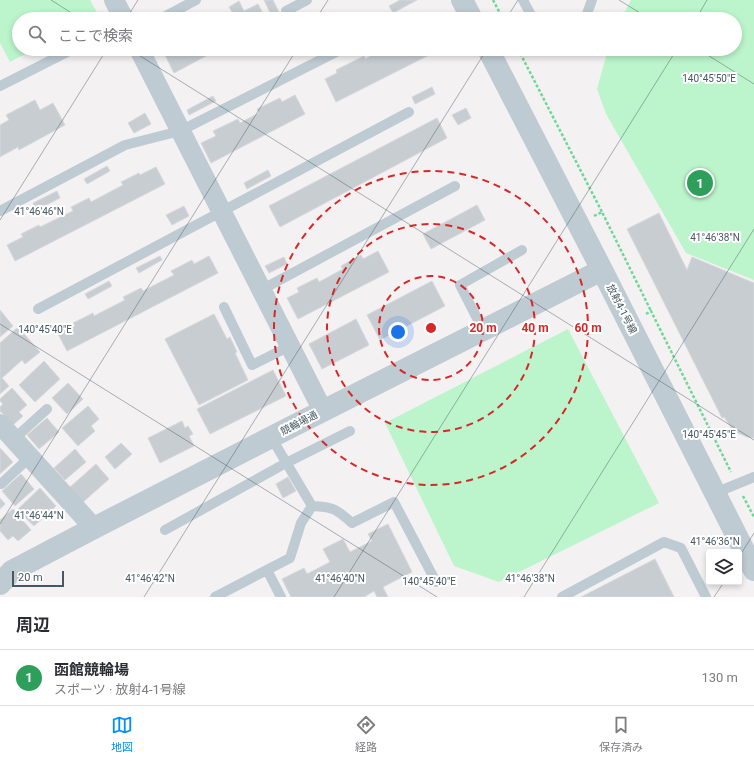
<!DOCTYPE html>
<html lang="ja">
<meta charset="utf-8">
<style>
:root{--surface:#fff;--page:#f2f2f3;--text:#2b2b33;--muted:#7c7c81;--line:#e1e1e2;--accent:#048efb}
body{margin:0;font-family:Roboto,"Noto Sans JP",sans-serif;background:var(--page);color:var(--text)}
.controls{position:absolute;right:12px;bottom:12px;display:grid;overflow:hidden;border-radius:4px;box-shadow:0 2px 6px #0003}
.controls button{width:36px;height:36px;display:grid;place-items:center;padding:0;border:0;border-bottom:1px solid var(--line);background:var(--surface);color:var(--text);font:20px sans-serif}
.scale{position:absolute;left:12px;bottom:10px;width:52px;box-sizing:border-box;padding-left:4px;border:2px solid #475862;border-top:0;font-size:11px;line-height:14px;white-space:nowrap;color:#475862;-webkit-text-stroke:3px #fff;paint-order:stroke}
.you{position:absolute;left:398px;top:332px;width:14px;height:14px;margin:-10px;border:3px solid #fff;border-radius:50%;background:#1a73e8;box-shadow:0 0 0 6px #1a73e833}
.badge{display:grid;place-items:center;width:26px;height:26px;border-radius:50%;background:var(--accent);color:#fff;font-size:13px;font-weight:700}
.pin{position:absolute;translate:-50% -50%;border:2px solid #fff;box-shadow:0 1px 4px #0006}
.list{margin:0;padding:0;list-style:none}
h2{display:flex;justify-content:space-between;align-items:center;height:52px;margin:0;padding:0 16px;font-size:17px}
h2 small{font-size:13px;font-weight:400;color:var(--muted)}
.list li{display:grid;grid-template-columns:26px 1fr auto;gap:12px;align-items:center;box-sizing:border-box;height:56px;padding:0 16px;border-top:1px solid var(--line)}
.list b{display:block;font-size:15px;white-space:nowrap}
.list p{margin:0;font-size:13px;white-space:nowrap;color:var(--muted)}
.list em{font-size:13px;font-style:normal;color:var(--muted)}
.icon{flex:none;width:22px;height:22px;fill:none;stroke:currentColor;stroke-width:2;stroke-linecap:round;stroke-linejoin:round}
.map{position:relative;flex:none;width:754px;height:597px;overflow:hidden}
.search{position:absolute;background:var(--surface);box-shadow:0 2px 6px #0003;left:12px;right:12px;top:12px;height:44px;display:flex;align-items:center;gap:10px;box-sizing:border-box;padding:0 14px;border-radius:22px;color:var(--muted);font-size:15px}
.sheet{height:108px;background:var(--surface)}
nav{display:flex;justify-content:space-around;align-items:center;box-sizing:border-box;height:56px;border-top:1px solid var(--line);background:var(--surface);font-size:11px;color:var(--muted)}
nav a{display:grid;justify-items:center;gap:2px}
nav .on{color:var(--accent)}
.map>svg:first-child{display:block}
</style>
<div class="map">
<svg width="754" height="597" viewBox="0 0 754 597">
<rect width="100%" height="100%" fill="#f4f1f2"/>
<path fill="#bcf5cb" d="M0 0H90L99 16 93 19H19V49H35L10 62 0 43Z
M631 0H754V280L686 253 606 114 597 89 608 49H735V19H621Z
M568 329 659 503 499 582 454 566 385 423Z"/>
<path fill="#c8cdd2" stroke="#d5d8dd" d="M264 0H273L281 16 273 19Z
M400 0H417L393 13 389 6Z
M239 1 244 11 258 4 266 19H219L232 12 229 7Z
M168 49H219L174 73 163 51Z
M384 49H441L336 102 325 79 337 73 336 70 364 56 365 59Z
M432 87 435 94 415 104 412 97Z
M295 95 305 114 211 163 201 143 216 136 213 131 238 119 240 123 259 113 257 109 280 98 282 102Z
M213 96 216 101 189 115 187 110Z
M35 100 40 110 53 103 65 125 19 150 18 147 0 157V125L9 120 6 115Z
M466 108 471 118 458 125 452 115Z
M145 113 151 124 134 133 128 123Z
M437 118 447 138 280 227 269 206Z
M107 166 110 171 87 184 84 179Z
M156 167 165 184 15 261 7 245 23 237 21 234 39 225 40 227 73 211 71 207 89 198 91 202 123 185 121 182 139 173 140 175Z
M268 170 271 176 247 189 244 183Z
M57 191 60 198 36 210 33 203Z
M477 205 485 220 431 249 423 234Z
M184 206 189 216 172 225 166 215Z
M659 213 687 270 692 257 754 283V438L747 437 740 434 733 430 724 417 722 418 627 229Z
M378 251 389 272 298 319 287 298 299 292 297 288 317 278 319 282 343 269 341 266 361 255 363 259Z
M160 256 162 260 139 273 136 268Z
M209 256 218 273 67 351 58 334 75 326 73 323 93 313 94 316 125 300 123 297 141 288 143 291 174 275 171 271 192 260 194 264Z
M284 257 287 264 269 273 265 266Z
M109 281 112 286 88 299 85 294Z
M432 281 445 306 380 340 367 315Z
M0 310 13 326 0 337Z
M214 314 227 339 230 337 237 352 235 353 248 380 199 405 165 339Z
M356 319 369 345 322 369 309 344Z
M18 327 40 352 25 364 22 360 2 378 9 386 0 394V343Z
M44 361 60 379 35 402 19 385Z
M273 370 286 396 210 434 197 409Z
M68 383 83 399 67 414 52 398Z
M12 388 27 405 19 412 23 416 13 425 0 411V407L3 404 0 401V399Z
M88 406 99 419 91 426 95 431 78 446 62 428Z
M47 418 59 432 39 449 27 435Z
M182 421 185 428 188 426 193 434 189 436 194 446 160 463 148 438Z
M121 443 132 454 115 469 105 457Z
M0 448 13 462 0 474Z
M75 449 86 462 65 480 54 468Z
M96 464 109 479 82 503 69 488Z
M21 474 34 489 15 506 2 491Z
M288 477 296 491 283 498 276 484Z
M40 488 56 506 34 526 17 510Z
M0 498 5 504 0 509Z
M13 509 31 530 18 541 13 536 8 540 0 531V520Z
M388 524 412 572 383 587 388 597H377L374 591 364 597H291L282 579 304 568 307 574 330 562 323 549 343 539 350 552 372 541 368 534Z
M655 559 674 597H581Z"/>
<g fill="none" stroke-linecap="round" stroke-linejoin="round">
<path stroke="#70d798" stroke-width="2.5" stroke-dasharray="3 2" stroke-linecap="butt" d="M493 0 503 19
M518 49 602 212
M594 216 602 212 651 311
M646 314 651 311 731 472
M743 496 754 517"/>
<path stroke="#becbd2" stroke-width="10" d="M523 0 533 19
M286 11 307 0
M160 19 196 0
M585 19 592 0
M0 86 73 49
M0 211 125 145 180 131 342 49
M261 290 455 186
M224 307 252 365 290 346
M38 309 409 112
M483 330 460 285 522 250
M14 439 47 409
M1 484 30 457
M715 493 754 477
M312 506C334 507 336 509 352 523L394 502 436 582
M165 530 286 463 350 431
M267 570 281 597
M215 597 290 558 301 523 312 506 271 437
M562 597 664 542 681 548 706 597"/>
<path stroke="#becbd2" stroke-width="20" d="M114 0 124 19
M139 49 323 411
M0 424 94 528"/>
<path stroke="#becbd2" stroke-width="22" d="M462 0 472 19
M488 49 602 270 754 570
M0 584 12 571 94 528 295 425 602 270"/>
</g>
<path fill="none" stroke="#475862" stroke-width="1" stroke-opacity="0.45" d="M51 0 81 19M619 0 650 19M126 19 138 0M316 19 328 0M506 19 518 0M696 19 707 0M129 49 754 440M698 49 754 84M0 220 107 49M0 324 437 597M0 524 297 49M739 557 754 533M144 597 487 49M334 597 677 49M524 597 754 229M714 597 724 582"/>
<g fill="none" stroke="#d62828" stroke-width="2" stroke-dasharray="7 5">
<circle cx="431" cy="328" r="52"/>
<circle cx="431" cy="328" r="104"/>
<circle cx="431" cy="328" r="157"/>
</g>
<g text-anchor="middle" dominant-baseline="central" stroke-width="4" stroke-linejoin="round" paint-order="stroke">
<g font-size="10" fill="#475862" stroke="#fff">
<text transform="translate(622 309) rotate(63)">放射4-1号線</text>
<text transform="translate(299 423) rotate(-27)">競輪場通</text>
</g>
</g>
<g font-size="10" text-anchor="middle" fill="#475862" stroke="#fff" stroke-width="4" stroke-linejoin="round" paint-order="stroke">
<text x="709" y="82">140°45'50"E</text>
<text x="39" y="215">41°46'46"N</text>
<text x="715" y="241">41°46'38"N</text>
<text x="45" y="333">140°45'40"E</text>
<text x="709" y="438">140°45'45"E</text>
<text x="39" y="519">41°46'44"N</text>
<text x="715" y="545">41°46'36"N</text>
<text x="150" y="582">41°46'42"N</text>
<text x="340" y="582">41°46'40"N</text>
<text x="530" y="582">41°46'38"N</text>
<text x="429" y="585">140°45'40"E</text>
</g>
<circle cx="431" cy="328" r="6" fill="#d62828" stroke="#fff" stroke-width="2"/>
<g font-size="12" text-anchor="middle" font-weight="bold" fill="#d62828" stroke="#fff" stroke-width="4" stroke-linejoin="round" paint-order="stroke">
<text x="483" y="332">20 m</text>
<text x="535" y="332">40 m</text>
<text x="588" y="332">60 m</text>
</g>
</svg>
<div class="controls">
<button><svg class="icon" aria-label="layers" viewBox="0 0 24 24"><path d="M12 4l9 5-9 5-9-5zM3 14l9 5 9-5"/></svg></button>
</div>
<div class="scale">20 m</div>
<div class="you"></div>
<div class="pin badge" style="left:700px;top:183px;background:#2e9e5b">1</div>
<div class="search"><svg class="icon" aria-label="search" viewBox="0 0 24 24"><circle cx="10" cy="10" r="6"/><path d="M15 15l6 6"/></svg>ここで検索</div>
</div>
<section class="sheet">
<h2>周辺<small></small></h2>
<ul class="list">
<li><span class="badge" style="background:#2e9e5b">1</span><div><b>函館競輪場</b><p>スポーツ · 放射4-1号線</p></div><em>130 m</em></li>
</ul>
</section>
<nav>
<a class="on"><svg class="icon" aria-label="map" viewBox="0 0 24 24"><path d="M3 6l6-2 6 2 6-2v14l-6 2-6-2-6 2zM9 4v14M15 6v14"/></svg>地図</a>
<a><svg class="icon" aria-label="directions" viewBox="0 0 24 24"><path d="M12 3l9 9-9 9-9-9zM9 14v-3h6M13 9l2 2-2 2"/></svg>経路</a>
<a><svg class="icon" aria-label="saved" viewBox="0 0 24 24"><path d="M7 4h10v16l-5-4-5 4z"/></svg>保存済み</a>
</nav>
